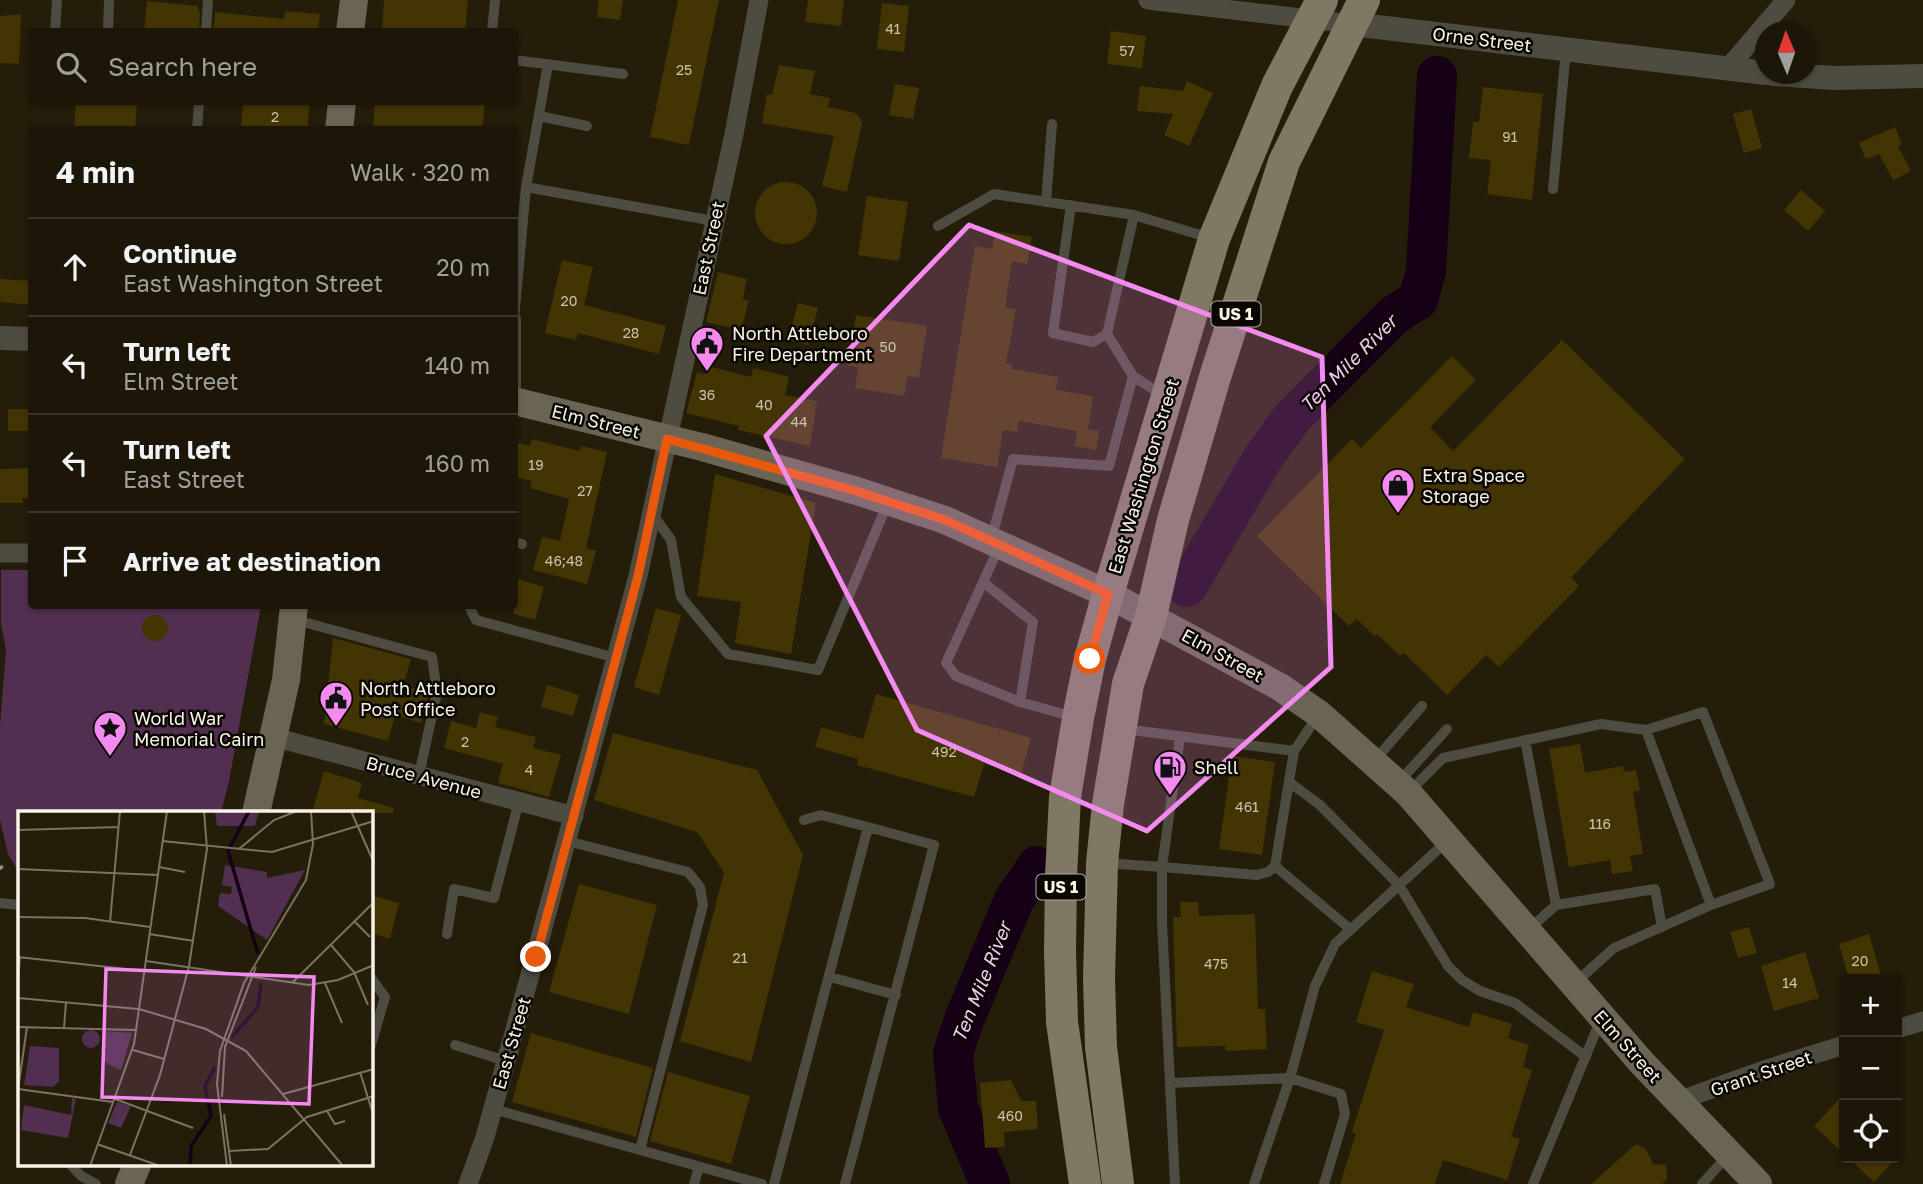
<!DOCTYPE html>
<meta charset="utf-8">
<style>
:root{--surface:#1b1607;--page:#282315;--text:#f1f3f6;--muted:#a09f9b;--line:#393528}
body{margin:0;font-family:"Golos Text",sans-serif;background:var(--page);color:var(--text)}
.controls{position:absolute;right:21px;bottom:21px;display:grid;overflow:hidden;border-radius:7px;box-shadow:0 2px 5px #0004}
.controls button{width:63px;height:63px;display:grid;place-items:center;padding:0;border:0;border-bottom:2px solid var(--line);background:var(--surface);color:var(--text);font:35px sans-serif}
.compass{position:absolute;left:1755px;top:21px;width:63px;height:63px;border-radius:50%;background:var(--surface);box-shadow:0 2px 5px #0004;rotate:358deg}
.stop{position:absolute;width:21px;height:21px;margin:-16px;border:5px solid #ea580c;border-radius:50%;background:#fff}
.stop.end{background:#ea580c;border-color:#fff;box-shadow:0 2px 7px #0008}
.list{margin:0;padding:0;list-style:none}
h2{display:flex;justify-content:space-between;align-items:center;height:91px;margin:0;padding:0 28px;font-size:30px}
h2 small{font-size:23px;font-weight:400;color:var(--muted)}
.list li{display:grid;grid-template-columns:46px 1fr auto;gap:21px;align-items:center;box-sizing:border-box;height:98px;padding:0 28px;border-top:2px solid var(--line)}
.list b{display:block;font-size:26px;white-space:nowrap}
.list p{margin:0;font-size:23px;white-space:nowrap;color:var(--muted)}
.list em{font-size:23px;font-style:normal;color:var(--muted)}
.icon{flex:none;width:38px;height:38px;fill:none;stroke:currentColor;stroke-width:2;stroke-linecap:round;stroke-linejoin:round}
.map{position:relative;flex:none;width:1923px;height:1184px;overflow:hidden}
.search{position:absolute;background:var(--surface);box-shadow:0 2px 5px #0004;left:28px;top:28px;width:490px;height:77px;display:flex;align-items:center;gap:18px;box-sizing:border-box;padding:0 24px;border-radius:7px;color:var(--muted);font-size:26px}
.panel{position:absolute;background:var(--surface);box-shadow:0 2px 5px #0004;left:28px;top:126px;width:490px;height:483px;border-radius:7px}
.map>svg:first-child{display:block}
</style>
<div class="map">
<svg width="1923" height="1184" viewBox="0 0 1923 1184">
<rect width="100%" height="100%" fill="#241d09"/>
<path fill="#522f50" d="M1 570H31L32 606H261L229 781 221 813H19V873L8 854 0 820V725L6 650 1 624Z"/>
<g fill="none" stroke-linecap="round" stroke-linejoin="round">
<path stroke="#150015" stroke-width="40" d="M1187 587 1263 458 1291 419 1394 315 1418 300 1426 271 1437 76
M990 1184 958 1108 953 1053 964 1020 1014 900 1037 866"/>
</g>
<path fill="#433403" d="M384 0H468L465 32H382Z
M599 0H623L620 20 597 17Z
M678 0H719L689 145 650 137Z
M808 0H844L841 26 805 22Z
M147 1 198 6V11H200L199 32H144Z
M882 3 909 6 904 52 877 49Z
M285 11 320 14 318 32H213L215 12 284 19Z
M21 14 19 64 0 63V16Z
M1111 31 1146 36 1142 68 1107 64Z
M779 65 815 71 810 94 830 98 828 107 853 112 859 116 862 123 847 192 822 186 834 136 762 123 767 94 772 95Z
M1187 81 1213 93 1189 146 1164 135 1173 114 1137 111 1140 86 1183 91Z
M895 84 919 88 913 119 889 115Z
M1483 87 1543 94 1532 200 1487 194 1491 160 1469 158 1473 122H1479Z
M76 102H137L135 130H74Z
M243 102H310L307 130H241Z
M375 102H485L482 130H373Z
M1751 109 1762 148 1744 153 1733 114Z
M1895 127 1902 144 1898 146 1911 171 1893 180 1879 154 1866 159 1859 143Z
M755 213a31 31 0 1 1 62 0a31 31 0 1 1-62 0Z
M1801 190 1825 211 1808 231 1784 210Z
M867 196 908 202 899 261 858 255Z
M995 231 1032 237 1027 264 1012 261 1005 308 1016 309 1006 363 1012 364 1011 369 1058 377 1056 390 1093 396 1088 429 1099 431 1096 450 1075 446 1077 431 1019 421 1017 432 1003 430 997 467 941 458 975 246 992 249Z
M562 260 593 267 584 305 666 326 659 354 578 333 576 340 545 333Z
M718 272 747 279 743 299 749 300 741 330 706 322Z
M0 279 32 281V305L0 302Z
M798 303 818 308 808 345 788 340Z
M856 315 927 326 919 378 908 376 904 396 855 388 858 367 848 366Z
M1562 340 1685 459 1571 578 1579 586 1499 667 1486 655 1447 695 1404 653 1400 656 1377 634 1374 636 1357 619 1349 626 1257 536 1352 439 1361 448 1452 356 1476 380 1430 427 1453 451Z
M708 366 751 377 753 368 789 377 785 395 817 401 810 446 738 430 739 426 686 413 697 372 706 374Z
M8 409H32V431H8Z
M532 439 580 451 581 446 607 452 586 548 596 551 587 584 533 570 542 537 560 541 569 499 530 488 532 481 514 477V442L530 446Z
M32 468V498H22L23 503H0V469Z
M715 474 816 503 791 654 735 643 741 602 697 596Z
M514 578 544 587 535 620 514 614Z
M656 608 681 615 659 695 634 687Z
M142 628a13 13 0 1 1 26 0a13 13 0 1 1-26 0Z
M333 638 411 659 403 685 429 693 421 723 395 715 388 741 324 724Z
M547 685 579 695 573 716 541 707Z
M876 694 1031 738 1021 774 984 764 974 797 857 765 858 759 815 747 821 727 863 739Z
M480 712 498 717 495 727 536 737 533 748 561 755 549 797 498 783 503 764 444 748 451 721 476 728Z
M613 733 757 770 803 855 751 1062 680 1041 724 873 697 832 594 800Z
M1580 744 1585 773 1623 766 1624 772 1636 770 1640 790 1633 792 1643 854 1630 856 1633 871 1612 874 1610 860 1569 867 1549 749Z
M1232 756 1275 762 1262 855 1219 849Z
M324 771 362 783 358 798 394 808 393 813H312Z
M579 884 657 905 629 1014 549 992Z
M371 895 399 903 390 939 371 933Z
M1180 902H1198L1199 916 1255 914 1258 1009H1265L1267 1049 1226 1051 1225 1046 1177 1047 1173 917H1181Z
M1749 927 1757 953 1738 958 1730 932Z
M1869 934 1882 979H1849L1839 944Z
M1805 952 1819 998 1774 1011 1761 966Z
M1372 971 1414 984 1406 1007 1469 1027 1473 1012 1512 1024 1508 1038 1529 1045 1523 1067 1532 1070 1511 1137 1520 1139 1507 1180 1443 1160 1435 1184H1340L1356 1134 1352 1132 1384 1030 1356 1022Z
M531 1033 653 1068 636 1137 512 1102Z
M668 1072 750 1096 731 1164 650 1141Z
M1011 1080 1021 1101H1036L1038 1129 1004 1132 1005 1147 985 1148 980 1083Z
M1844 1094V1154L1814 1126Z
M1636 1144 1646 1149 1653 1164 1666 1165 1667 1179 1662 1184H1591Z
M1848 1158H1897L1874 1182Z"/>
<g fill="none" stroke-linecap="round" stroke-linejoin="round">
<path stroke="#969080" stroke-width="4.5" stroke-dasharray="3.5 3.5" stroke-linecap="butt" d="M0 866 2 869"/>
<path stroke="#4e4b41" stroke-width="10" d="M55 32 57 0
M108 32 109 0
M206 32 208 0
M492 32 495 0
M514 60 623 74
M548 64 526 187 714 221
M539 116 587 126
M197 130 199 102
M1553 189 1566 50
M1046 202 1052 124
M1071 205 1053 333 1093 342 1107 334
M938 226 994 194 1134 215
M514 319 526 187
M1133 376 1162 395
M516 399V319
M653 515 671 540 681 597 728 654 818 670 888 502
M991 540 1013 459 1109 466 1133 376 1107 334 1134 215 1210 238
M514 542 522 544
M999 547 946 663 956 676 1020 702 1074 717
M983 582 1033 622 1020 702
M469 606 476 620 616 658
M296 620 432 657 437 693 419 775
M1124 729 1294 751
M1646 730 1711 905
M1525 740 1556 905
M1374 761 1422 706
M1289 782 1320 805 1399 885 1448 966 1462 980 1480 991 1515 1003 1586 1057
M1398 783 1447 729
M1410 791 1443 758 1601 724 1646 730 1703 712 1770 884 1711 905 1614 948 1576 982
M804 820 821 815 868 827
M567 841 688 872 700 887 703 905 640 1150
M1105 863 1162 867 1180 737
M1275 866 1350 929
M0 903 19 905
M1528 930 1556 905 1655 889 1662 927
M447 934 454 889 494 898 519 801
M830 977 896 995
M371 1045 385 997 371 978
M455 1045 506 1061
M1170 1083 1290 1078 1254 1184
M493 1109 762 1184
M71 1165 81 1176 96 1184
M694 1184 699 1167
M774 1184 868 827 934 845 845 1184
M1175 1184 1162 922V867L1257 875 1268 872 1275 866 1294 751 1317 717
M1324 1184 1345 1114 1341 1094 1290 1078 1315 986 1335 944 1446 842
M1533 1184 1601 1019
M1702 1184 1729 1154"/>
<path stroke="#4e4b41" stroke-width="19" d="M1148 0 1352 24
M1728 68 1786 0
M0 553H32
M273 737 574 816
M1897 1029 1923 1021
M1678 1101 1767 1069 1844 1045
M468 1184 485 1137 535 957 638 576 734 134 759 0"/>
<path stroke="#4e4b41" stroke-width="24" d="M1352 24 1766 73
M1774 74 1835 78 1923 76
M0 338 32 339"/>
<path stroke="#6a6455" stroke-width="28" d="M350 32 354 0
M339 130 342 102
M514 401 702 447 857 491 945 520 1108 594 1280 687 1319 714 1408 793 1642 1063 1758 1184
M256 813 286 680 294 606
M129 1184 137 1165"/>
<path stroke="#7f7865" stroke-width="32" d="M1085 1184 1062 1022 1060 951 1061 876 1065 797 1078 718 1090 659 1108 594 1214 239 1277 86 1322 0
M1118 1184 1101 1047 1099 978 1102 863 1108 804 1128 684 1151 616 1173 520 1215 377 1284 162 1364 0"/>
</g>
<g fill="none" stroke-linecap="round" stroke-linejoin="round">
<path stroke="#ea580c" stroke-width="9" d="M536 957 638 576 667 439 856 491 945 520 1108 594 1090 659"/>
</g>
<path fill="#f489ef" fill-opacity="0.2" stroke="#f489ef" stroke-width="5" stroke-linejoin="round" d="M969 225 1322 357 1331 667 1147 831 917 730 766 436Z"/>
<defs>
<symbol id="civic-pin" viewBox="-11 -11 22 30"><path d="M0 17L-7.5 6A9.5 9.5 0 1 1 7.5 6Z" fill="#f489ef" stroke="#0a0702"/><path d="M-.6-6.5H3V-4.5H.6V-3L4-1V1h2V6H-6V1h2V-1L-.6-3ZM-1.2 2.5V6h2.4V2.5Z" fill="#111"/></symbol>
<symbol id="shop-pin" viewBox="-11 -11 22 30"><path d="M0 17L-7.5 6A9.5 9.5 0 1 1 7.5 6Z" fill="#f489ef" stroke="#0a0702"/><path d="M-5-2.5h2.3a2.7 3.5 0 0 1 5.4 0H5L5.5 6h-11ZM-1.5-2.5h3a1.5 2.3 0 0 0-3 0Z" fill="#111"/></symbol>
<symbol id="sight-pin" viewBox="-11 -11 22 30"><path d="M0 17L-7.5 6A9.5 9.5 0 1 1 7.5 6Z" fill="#f489ef" stroke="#0a0702"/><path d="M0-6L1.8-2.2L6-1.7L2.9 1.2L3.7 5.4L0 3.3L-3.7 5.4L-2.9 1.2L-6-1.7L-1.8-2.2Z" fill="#111"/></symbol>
<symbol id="fuel-pin" viewBox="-11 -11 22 30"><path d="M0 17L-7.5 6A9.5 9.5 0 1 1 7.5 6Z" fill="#f489ef" stroke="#0a0702"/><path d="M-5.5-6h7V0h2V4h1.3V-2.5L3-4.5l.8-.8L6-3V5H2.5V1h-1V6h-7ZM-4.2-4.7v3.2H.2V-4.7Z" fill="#111"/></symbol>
</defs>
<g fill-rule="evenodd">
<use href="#civic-pin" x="688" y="324" width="38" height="52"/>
<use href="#shop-pin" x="1379" y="466" width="38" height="52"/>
<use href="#civic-pin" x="317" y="679" width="38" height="52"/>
<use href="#sight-pin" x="91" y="709" width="38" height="52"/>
<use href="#fuel-pin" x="1151" y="748" width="38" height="52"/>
</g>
<g text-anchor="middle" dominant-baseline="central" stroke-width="5" stroke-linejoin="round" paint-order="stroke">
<g font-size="14" fill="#cbc3ae">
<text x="893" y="28">41</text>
<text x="1127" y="50">57</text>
<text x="684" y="69">25</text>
<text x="275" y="116">2</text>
<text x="1510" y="136">91</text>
<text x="569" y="300">20</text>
<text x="631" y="332">28</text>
<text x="888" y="346">50</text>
<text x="707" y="394">36</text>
<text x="764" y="404">40</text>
<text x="799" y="421">44</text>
<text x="536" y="464">19</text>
<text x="585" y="490">27</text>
<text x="564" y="560">46;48</text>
<text x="465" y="741">2</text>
<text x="944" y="751">492</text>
<text x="529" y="769">4</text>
<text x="1247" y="806">461</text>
<text x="1600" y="823">116</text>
<text x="740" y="957">21</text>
<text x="1860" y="960">20</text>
<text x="1216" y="963">475</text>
<text x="1790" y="982">14</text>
<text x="1010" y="1115">460</text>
</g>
<g fill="#0a0702" stroke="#b1aca2" stroke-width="2">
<rect x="1211.5" y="301.5" width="49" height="25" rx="5"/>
<rect x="1036.5" y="874.5" width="49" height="25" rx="5"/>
</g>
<g font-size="16" font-weight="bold" fill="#f8f3e7">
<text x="1236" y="314">US 1</text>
<text x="1061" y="887">US 1</text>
</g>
<g font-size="18" fill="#f8f3e7" stroke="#0a0702">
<text transform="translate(1482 39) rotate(7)">Orne Street</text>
<text transform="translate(708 248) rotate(-78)">East Street</text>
<text transform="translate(596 421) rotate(14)">Elm Street</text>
<text transform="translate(1143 476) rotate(-73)">East Washington Street</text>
<text transform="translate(1223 655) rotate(29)">Elm Street</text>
<text transform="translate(424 777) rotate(15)">Bruce Avenue</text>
<text transform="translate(511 1043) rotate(-74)">East Street</text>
<text transform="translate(1628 1046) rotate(48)">Elm Street</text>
<text transform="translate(1761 1073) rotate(-19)">Grant Street</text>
</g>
<g font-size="18" fill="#f8f3e7" stroke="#0a0702" text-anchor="start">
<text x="732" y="333">North Attleboro<tspan x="732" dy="21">Fire Department</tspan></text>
<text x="1422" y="475">Extra Space<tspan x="1422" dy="21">Storage</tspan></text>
<text x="360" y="688">North Attleboro<tspan x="360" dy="21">Post Office</tspan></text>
<text x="134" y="718">World War<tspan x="134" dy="21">Memorial Cairn</tspan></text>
<text x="1194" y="767">Shell</text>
</g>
<g font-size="19" font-style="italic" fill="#f8c5f4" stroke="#0a0702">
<text transform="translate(1348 363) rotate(-45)">Ten Mile River</text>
<text transform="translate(981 982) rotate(-68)">Ten Mile River</text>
</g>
</g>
<g transform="translate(18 811)">
<rect width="355" height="355" fill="#241d09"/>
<path d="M197 0H240L241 1 237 15H199ZM207 54 249 61V67L287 59 249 129 200 95 202 82 213 83 214 76 204 74ZM64 228a9 9 0 1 1 18 0a9 9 0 1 1-18 0ZM86 220 114 222 103 259 86 251ZM12 235 41 237V270L35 276 6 274ZM54 287 58 288 50 327 3 319 6 294 53 304ZM99 291 113 295 103 317 90 312Z" fill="#522f50"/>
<path fill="none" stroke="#150015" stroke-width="3.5" d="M231 0 210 40 240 143M214 226 240 196 243 172M172 355 173 335 193 305 187 275 197 256"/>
<path fill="none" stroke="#797362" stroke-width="2" d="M333 0 356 52M0 19 101 16M144 30 254 41 356 10M221 38 256 9 279 0M141 56 167 61M0 58 140 64M0 106 67 107 132 116M336 110 352 126M92 111 102 0M131 123 176 130M313 134 336 161 350 194M0 146 126 160M128 150 291 174 320 169 356 154M0 167 2 146M274 172 356 91M307 172 324 212M0 187 120 198M121 198 188 218 228 240 325 355M0 216 117 219M46 217 48 191M115 239 146 248M342 261 356 306M0 278 95 291M0 278 9 216M265 283 356 258M204 286 207 236 238 156M97 288 175 317M309 300 317 313 327 310M206 303 213 355M79 333 142 355M211 340 250 338 289 306 356 285M112 344 142 264 171 155 189 38 186 0M72 355 116 233 149 0M209 355 199 273 202 240 226 172 288 69 295 33 293 0"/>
<path fill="#f489ef" fill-opacity="0.15" stroke="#f489ef" stroke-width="3.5" d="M88 158 296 166 291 293 84 286Z"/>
<rect width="355" height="355" fill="none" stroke="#f8f3e7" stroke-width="3.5"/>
</g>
</svg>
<div class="controls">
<button>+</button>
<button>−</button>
<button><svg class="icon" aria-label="locate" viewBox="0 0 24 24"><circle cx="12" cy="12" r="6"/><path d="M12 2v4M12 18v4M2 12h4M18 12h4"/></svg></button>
</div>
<svg class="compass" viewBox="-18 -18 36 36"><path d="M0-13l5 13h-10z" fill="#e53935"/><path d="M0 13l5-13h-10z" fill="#a09f9b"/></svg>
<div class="stop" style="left:1090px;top:659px"></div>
<div class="stop end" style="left:536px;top:957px"></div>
<div class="search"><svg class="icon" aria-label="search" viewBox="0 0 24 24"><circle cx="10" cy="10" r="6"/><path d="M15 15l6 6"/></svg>Search here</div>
<section class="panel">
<h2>4 min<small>Walk · 320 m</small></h2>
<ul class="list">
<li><svg class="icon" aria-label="ahead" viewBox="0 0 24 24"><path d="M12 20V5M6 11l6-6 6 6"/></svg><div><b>Continue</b><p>East Washington Street</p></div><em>20 m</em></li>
<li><svg class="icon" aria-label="left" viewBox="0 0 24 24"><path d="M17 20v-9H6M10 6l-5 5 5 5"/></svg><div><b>Turn left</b><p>Elm Street</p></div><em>140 m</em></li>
<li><svg class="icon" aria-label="left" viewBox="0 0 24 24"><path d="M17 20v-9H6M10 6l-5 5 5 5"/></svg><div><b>Turn left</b><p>East Street</p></div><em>160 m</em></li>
<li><svg class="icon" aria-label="arrive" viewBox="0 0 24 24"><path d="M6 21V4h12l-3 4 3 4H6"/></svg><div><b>Arrive at destination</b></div></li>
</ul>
</section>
</div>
